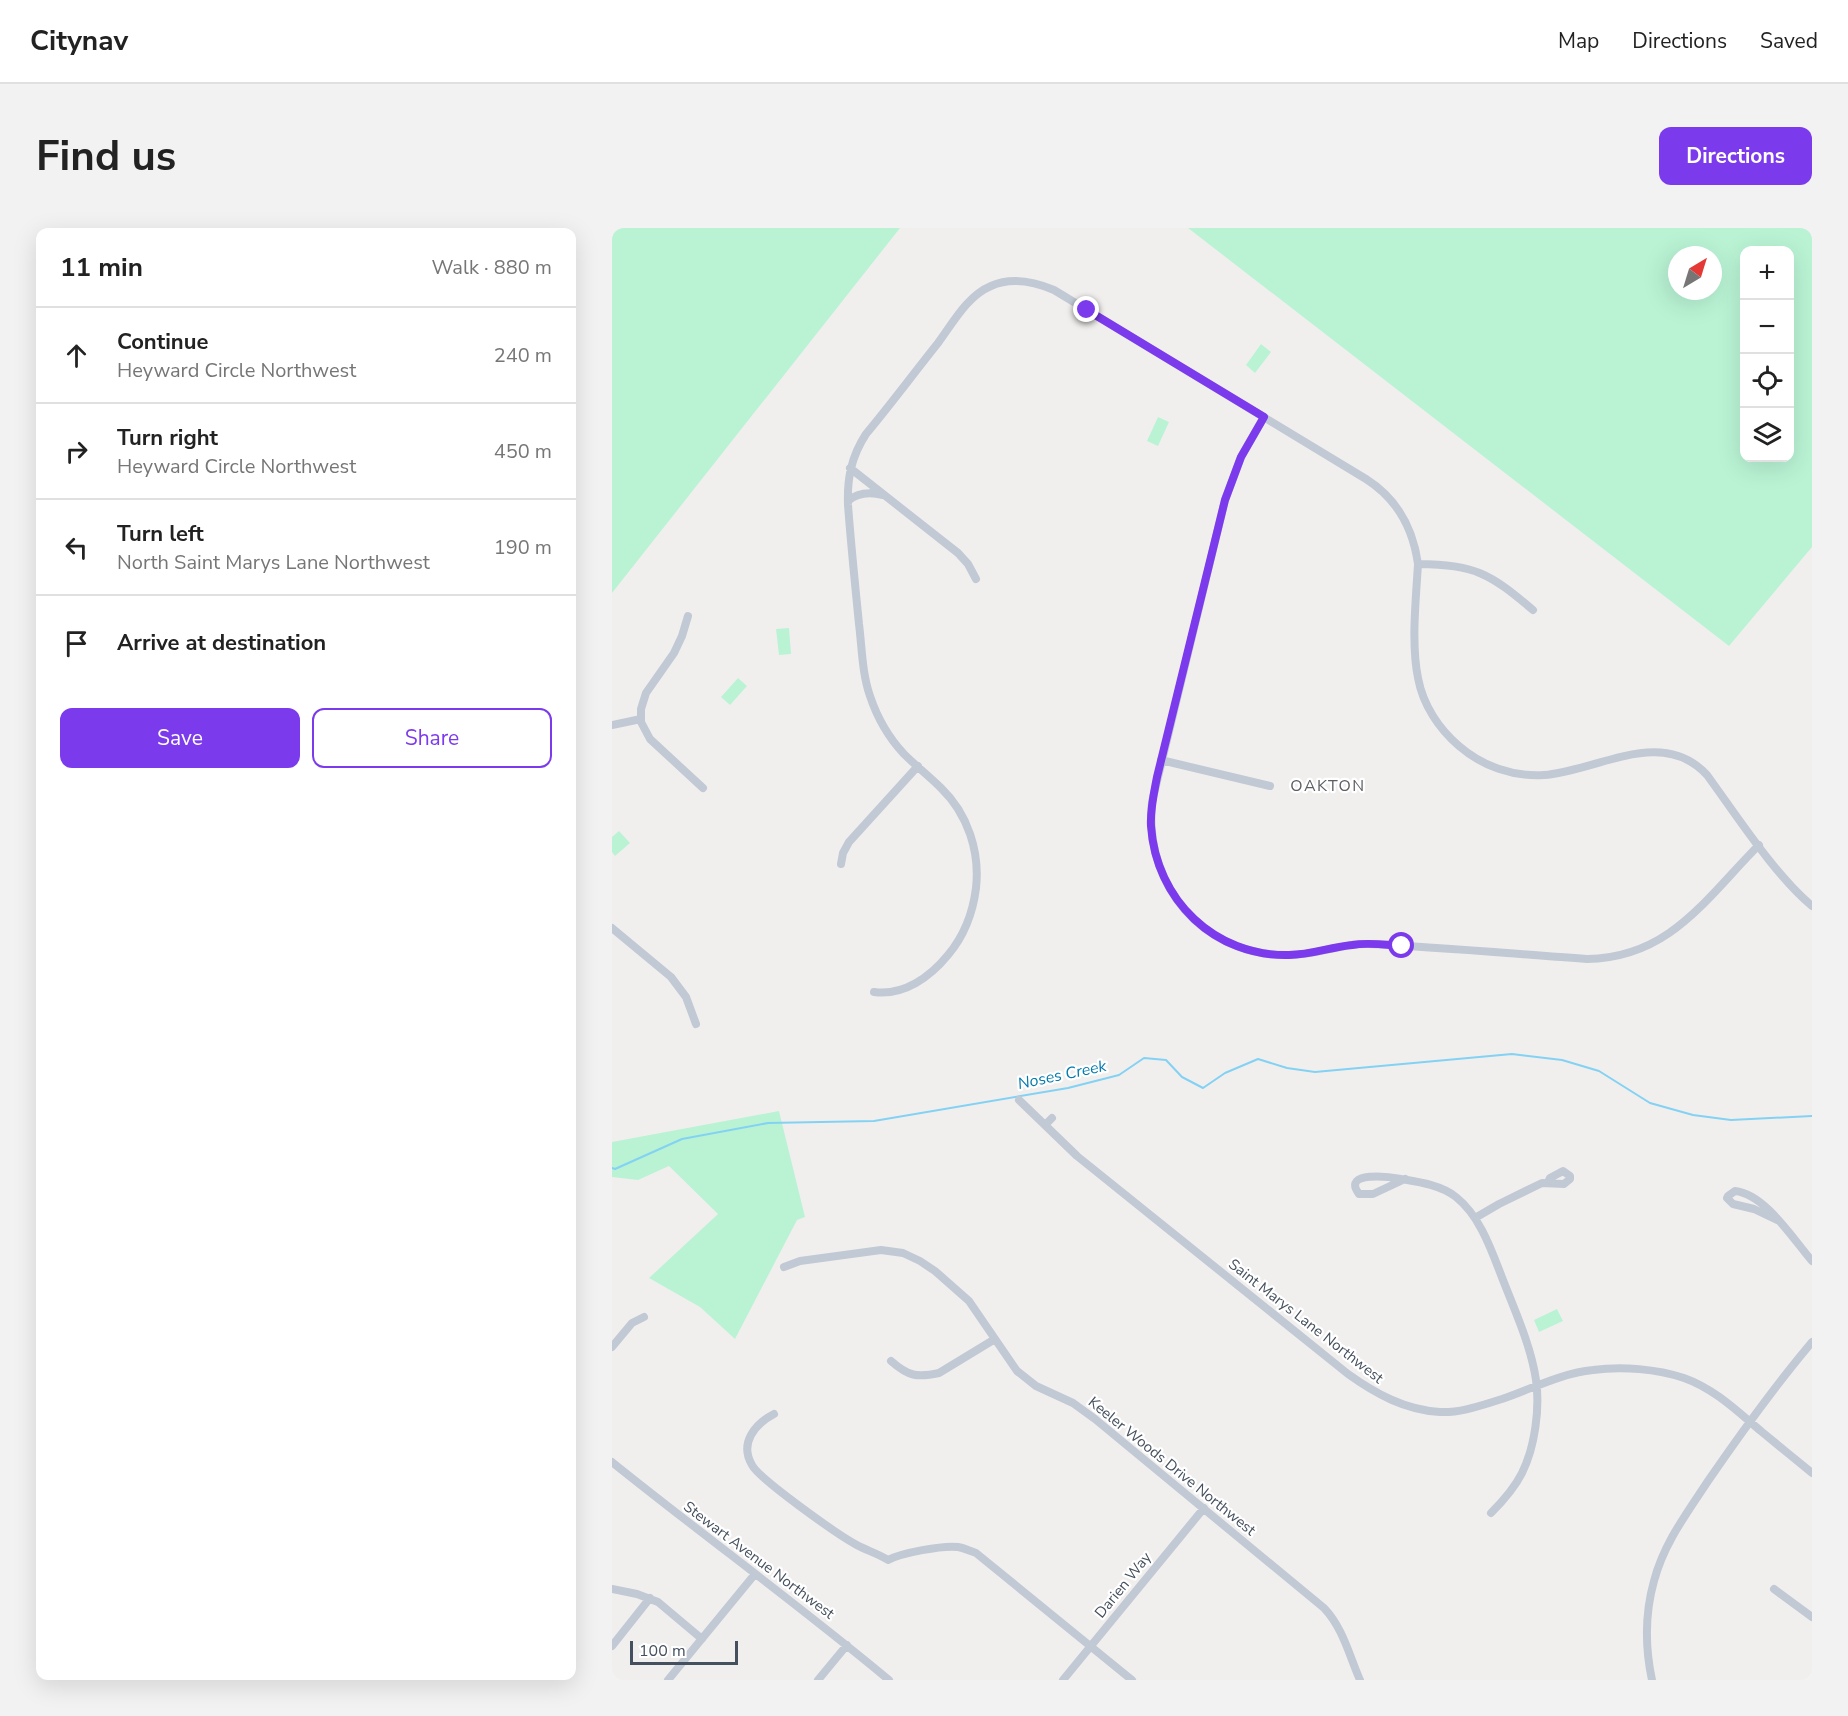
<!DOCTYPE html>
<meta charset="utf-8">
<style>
:root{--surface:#fff;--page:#f2f2f2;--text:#222;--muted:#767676;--line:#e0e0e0;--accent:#7c3aed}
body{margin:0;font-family:"Nunito Sans",sans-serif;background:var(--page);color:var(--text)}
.controls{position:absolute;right:18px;top:18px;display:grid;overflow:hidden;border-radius:12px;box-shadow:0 6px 24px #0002}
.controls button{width:54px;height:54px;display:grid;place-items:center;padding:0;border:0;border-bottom:2px solid var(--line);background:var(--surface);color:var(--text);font:30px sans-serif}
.compass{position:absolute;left:1056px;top:18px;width:54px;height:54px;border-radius:50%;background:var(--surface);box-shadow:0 6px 24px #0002;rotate:38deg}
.scale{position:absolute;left:18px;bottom:15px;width:108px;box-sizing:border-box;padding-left:6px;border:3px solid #45505e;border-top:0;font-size:16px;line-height:21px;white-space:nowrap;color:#45505e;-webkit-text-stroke:4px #fff;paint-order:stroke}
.stop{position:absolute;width:18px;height:18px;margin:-14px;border:4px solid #7c3aed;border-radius:50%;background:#fff}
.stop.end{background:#7c3aed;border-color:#fff;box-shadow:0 2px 6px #0008}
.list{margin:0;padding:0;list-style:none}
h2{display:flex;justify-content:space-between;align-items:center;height:78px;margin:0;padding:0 24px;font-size:26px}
h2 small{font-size:20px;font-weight:400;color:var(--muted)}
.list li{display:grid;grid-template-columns:39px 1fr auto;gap:18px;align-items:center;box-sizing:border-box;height:96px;padding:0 24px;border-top:2px solid var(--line)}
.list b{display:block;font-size:22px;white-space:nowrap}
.list p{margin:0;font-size:20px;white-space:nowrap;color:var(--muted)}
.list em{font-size:20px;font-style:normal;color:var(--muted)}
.actions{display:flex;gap:12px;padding:18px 24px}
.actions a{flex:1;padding:14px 0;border:2px solid var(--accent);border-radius:12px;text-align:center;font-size:21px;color:var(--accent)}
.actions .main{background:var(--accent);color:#fff}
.icon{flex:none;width:33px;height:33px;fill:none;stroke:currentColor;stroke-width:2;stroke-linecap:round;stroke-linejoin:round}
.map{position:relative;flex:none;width:1200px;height:1452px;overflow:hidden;border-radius:12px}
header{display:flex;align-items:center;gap:36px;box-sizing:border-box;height:84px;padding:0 30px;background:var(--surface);border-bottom:2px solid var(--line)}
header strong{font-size:28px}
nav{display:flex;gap:33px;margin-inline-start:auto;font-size:21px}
.intro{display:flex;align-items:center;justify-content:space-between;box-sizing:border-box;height:144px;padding:0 36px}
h1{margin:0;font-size:42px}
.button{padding:15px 27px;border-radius:12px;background:var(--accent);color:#fff;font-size:21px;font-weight:700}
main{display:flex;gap:36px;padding:0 36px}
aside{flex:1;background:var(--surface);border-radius:12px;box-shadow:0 6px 24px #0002}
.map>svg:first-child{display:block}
</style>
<header>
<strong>Citynav</strong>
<nav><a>Map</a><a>Directions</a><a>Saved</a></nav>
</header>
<div class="intro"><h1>Find us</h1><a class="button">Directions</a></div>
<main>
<aside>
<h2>11 min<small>Walk · 880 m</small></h2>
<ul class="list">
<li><svg class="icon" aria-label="ahead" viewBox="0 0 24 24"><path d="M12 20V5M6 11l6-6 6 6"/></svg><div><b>Continue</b><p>Heyward Circle Northwest</p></div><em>240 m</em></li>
<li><svg class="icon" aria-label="right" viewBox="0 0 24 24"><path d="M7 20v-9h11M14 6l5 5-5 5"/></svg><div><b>Turn right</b><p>Heyward Circle Northwest</p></div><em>450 m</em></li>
<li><svg class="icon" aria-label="left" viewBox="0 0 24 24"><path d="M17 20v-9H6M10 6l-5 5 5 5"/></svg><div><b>Turn left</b><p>North Saint Marys Lane Northwest</p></div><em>190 m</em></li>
<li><svg class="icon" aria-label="arrive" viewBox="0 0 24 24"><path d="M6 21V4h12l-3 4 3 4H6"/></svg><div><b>Arrive at destination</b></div></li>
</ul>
<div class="actions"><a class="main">Save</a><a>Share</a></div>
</aside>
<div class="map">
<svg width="1200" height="1452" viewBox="0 0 1200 1452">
<rect width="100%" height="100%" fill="#f1efee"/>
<path fill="#b9f3d4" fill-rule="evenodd" d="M0 0H288L0 365Z
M576 0H1200V319L1117 418ZM1132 22H1178V230H1132ZM1065 27H1101V63H1065Z
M649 116 659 124 643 145 634 137Z
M546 189 557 194 546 218 535 213Z
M177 400 179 426 167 427 164 401Z
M126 450 135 458 118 477 109 469Z
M7 603 18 615 3 628 0 624V609Z
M167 883 193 989 185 992 123 1111 88 1079 37 1050 106 986 57 938 26 952 0 949V914Z
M945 1081 951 1093 927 1104 922 1092Z"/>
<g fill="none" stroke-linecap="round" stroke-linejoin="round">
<path stroke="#83d2f3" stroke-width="2" d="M0 940 3 941 70 911 156 895 262 893 456 860 507 847 532 830 554 832 570 849 591 860 613 845 646 831 675 840 703 844 900 826 950 832 987 843 1038 875 1081 887 1119 892 1200 888"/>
<path stroke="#c1c9d5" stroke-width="8" d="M652 189 629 229 613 272 540 574C532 657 590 727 675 727 703 728 729 715 756 716 829 719 902 726 975 731 1058 730 1094 670 1147 617
M238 240 346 325 356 336 364 351
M236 273C246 264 258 264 271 267
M806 336C864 337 877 345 921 382
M76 388 70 408 62 425 34 465 29 481V494L38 511 91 560
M0 497 29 491
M549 532 658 558
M229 636 231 625 237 614 306 538
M0 700 59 749 74 769 84 796
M262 764C292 768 318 749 336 727 352 708 361 684 364 660 368 624 356 586 329 560 317 548 304 538 292 526 277 510 265 489 258 468 250 445 250 420 247 396 243 356 239 317 236 277 235 251 239 229 254 206 279 176 302 145 326 115 341 95 355 68 379 58 399 49 423 54 442 62L754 251C784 270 801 300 806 336 804 370 799 416 806 450 811 477 827 501 847 518 870 538 901 549 932 547 985 543 1050 498 1095 547 1125 588 1162 646 1200 678
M407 872 465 928 736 1146C764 1166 793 1182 828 1184 849 1185 870 1177 890 1171 919 1161 950 1145 981 1142 1010 1138 1045 1141 1072 1150 1103 1161 1126 1184 1150 1204 1167 1218 1183 1231 1200 1245
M433 897 440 890
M793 951 761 966H747C729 942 779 949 789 951 807 954 829 957 844 969 869 989 880 1024 891 1052 903 1083 919 1118 924 1152 928 1180 923 1219 910 1245 902 1261 891 1273 879 1285
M863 990 887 976 930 955 952 956 958 951V948L951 943 938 950 936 954
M1165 992 1142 981 1121 976 1115 970 1116 968 1123 963C1153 966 1181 1011 1200 1033
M172 1039 188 1033 269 1022 291 1025 308 1033 323 1043 357 1073 405 1143 424 1158 461 1175 483 1191 712 1380C731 1400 737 1427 748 1452
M0 1119 20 1095 32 1089
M279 1133C296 1148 305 1150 327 1145L383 1111
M162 1186C143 1196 127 1215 140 1237 147 1251 225 1306 243 1316 253 1322 265 1325 276 1332 289 1325 331 1317 346 1319 352 1320 358 1323 364 1325L520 1452
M0 1234C92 1308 187 1377 277 1452
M0 1361 25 1366 46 1374 90 1411
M1162 1361 1200 1389
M0 1418 38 1370
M56 1452 143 1346
M206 1452 235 1417
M451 1452 592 1280
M1040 1452C1033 1419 1033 1385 1042 1353 1052 1315 1075 1285 1096 1253 1129 1205 1162 1159 1200 1114"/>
</g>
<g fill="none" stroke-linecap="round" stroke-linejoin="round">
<path stroke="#7c3aed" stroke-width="8" d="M475 82 652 189 629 229 613 272 545 549C542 565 538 581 539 598 544 672 603 729 677 727 699 727 719 719 740 717 757 714 774 717 790 718"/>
</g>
<g text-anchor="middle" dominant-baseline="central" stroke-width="4.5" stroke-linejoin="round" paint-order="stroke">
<g font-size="15" fill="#45505e" stroke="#fff">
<text transform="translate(694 1093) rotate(38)">Saint Marys Lane Northwest</text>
<text transform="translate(560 1238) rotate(39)">Keeler Woods Drive Northwest</text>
<text transform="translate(147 1332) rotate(37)">Stewart Avenue Northwest</text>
<text transform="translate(511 1357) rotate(-51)">Darien Way</text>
</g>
<g font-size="16" letter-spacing="1.5" fill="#5b5e64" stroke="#fff">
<text x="716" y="558">OAKTON</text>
</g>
<g font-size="16" font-style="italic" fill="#017aad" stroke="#fff">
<text transform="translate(450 847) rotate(-12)">Noses Creek</text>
</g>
</g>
</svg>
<div class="controls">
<button>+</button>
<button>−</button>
<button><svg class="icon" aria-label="locate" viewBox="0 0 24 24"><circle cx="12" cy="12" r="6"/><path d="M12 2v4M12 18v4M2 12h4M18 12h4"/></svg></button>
<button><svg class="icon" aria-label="layers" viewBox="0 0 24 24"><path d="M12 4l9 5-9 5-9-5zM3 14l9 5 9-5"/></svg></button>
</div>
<svg class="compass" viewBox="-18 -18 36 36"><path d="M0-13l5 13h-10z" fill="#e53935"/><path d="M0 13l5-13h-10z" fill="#767676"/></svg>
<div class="scale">100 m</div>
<div class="stop" style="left:790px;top:718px"></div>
<div class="stop end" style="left:475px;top:82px"></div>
</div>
</main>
